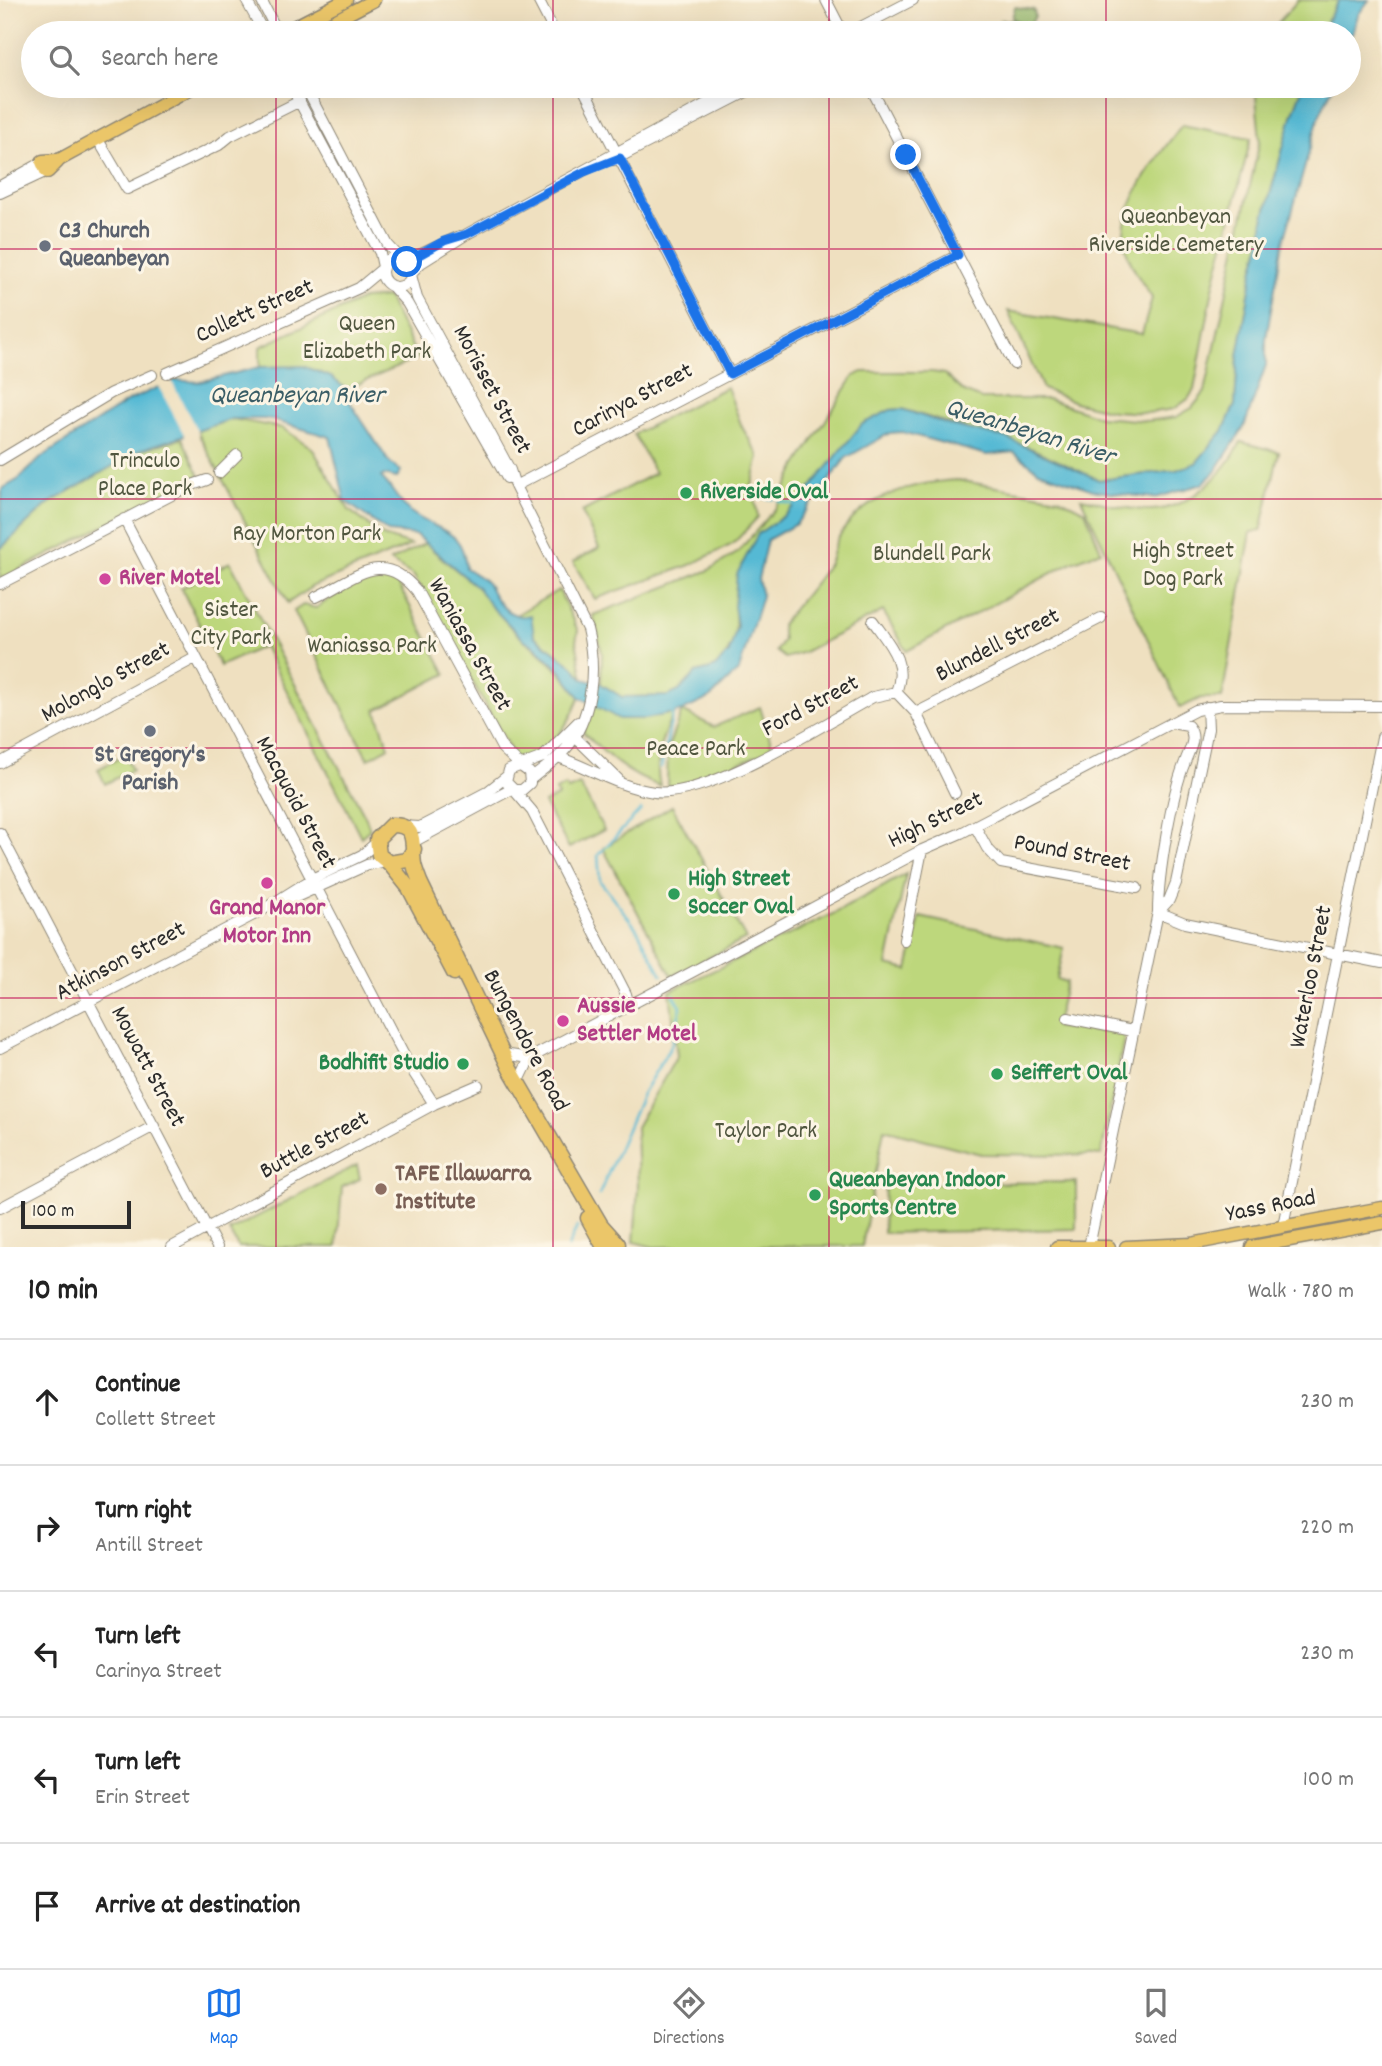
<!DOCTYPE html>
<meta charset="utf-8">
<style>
:root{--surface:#fff;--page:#f6f6f6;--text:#222;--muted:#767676;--line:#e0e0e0;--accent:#1a73e8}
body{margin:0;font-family:Dekko,sans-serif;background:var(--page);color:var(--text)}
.scale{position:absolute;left:21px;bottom:18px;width:110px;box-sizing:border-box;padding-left:7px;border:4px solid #2b2b2b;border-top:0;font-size:19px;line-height:24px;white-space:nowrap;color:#2b2b2b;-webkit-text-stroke:5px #fcf5e5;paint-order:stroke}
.stop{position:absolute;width:21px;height:21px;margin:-16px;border:5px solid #1a73e8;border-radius:50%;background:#fff}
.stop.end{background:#1a73e8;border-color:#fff;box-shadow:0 2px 7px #0008}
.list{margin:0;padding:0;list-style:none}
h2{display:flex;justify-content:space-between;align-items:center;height:91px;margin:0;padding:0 28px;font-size:30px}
h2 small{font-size:23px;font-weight:400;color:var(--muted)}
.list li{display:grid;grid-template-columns:46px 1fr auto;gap:21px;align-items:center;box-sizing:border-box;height:126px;padding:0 28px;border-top:2px solid var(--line)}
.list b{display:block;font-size:26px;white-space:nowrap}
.list p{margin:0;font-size:23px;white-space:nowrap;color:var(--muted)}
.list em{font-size:23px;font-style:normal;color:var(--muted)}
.icon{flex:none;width:38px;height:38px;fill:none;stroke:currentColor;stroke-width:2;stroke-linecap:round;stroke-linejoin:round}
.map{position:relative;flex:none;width:1382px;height:1247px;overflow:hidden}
.search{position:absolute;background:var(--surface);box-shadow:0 7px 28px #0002;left:21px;right:21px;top:21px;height:77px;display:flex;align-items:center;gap:18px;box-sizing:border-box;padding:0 24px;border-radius:38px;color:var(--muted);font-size:26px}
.sheet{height:721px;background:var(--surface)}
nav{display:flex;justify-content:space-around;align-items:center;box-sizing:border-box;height:98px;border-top:2px solid var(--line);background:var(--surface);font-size:19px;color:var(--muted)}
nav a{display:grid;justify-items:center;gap:4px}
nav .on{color:var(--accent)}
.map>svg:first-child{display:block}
</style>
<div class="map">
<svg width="1382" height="1247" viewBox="0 0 1382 1247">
<rect width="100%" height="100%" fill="#fcf5e5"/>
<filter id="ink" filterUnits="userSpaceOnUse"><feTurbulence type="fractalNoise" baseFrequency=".0143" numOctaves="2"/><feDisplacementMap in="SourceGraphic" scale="14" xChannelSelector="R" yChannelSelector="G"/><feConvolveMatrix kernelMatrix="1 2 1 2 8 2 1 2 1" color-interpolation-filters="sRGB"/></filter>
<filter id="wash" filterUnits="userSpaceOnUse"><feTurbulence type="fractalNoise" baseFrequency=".00686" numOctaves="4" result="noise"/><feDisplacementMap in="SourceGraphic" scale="28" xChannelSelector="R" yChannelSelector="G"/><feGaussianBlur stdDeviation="1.57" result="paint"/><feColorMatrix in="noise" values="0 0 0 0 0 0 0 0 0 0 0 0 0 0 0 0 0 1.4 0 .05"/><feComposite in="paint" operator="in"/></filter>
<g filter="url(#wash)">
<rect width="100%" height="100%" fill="#efe0c0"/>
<path fill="#bdd77c" stroke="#748154" stroke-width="2" d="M1298 0H1339L1320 33H1269Z
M1255 86H1303L1292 116 1263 220V235L1253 272 1238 356 1235 405 1223 431 1196 464 1177 470 1099 480 1033 449 902 409 890 410 785 515 758 534 736 595 735 639 723 660 714 668 696 673 679 691 668 696 622 697 601 684 602 653 593 615 707 571 737 553 776 508 796 467 854 376 862 372H932L944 374 964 392 981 399H1048L1100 417 1147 421 1176 417 1192 408 1205 392 1260 140Z
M1182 125 1251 138 1213 288 1194 390 1188 399 1174 409 1147 413 1113 411 1078 403 1043 389 1008 311 1142 334 1152 298C1141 281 1129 264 1125 245 1117 206 1160 154 1182 125Z
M387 297 418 358 347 389C319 368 294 367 260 367V347L363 299Z
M727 387 742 427 759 456 752 486 758 517 733 544 690 565 595 599 573 562 599 548 582 512 655 473 634 434Z
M232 419 282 428 312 448 349 510 383 536 411 545 313 586 288 603 197 431Z
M182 438 200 476 0 580V549L48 504 140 450Z
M1241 442 1279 452 1261 531 1251 532 1222 698H1201L1180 708 1081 498C1103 502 1129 511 1151 510 1189 509 1225 474 1241 442Z
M957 480 1059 498 1085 511 1101 551 1072 562 907 651 883 611 804 652 785 658 776 651 783 640 781 625C796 605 814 586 828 565 832 558 833 548 837 540 861 496 910 483 957 480Z
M426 543C441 560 459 571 476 586 492 602 504 624 523 639 546 656 563 674 580 697 567 729 551 750 518 764L414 576 390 561Z
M230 562 366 818 370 829 361 837 264 646 220 666 181 588Z
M382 573 397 582 446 674 376 710 389 747 368 759 294 611 303 605 316 608 351 585Z
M559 590 578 631 576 641 583 679 573 666 534 636 531 623 514 616Z
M595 706C633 724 634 719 674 713 661 737 654 760 660 786 629 776 606 755 583 732L585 723Z
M760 707 773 749 683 786H667L668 747 682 711 714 727Z
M125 755 132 770 105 784 98 769Z
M580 785 604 830 569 848 544 803 558 796 556 791 565 786 568 790Z
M672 806 746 939 672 976 603 848Z
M906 874 887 965 908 970 920 917 1064 948 1057 979 1066 982 1055 1027 1125 1034 1101 1155 981 1154 884 1129 862 1246 653 1247 634 1242 638 1188 636 1127 677 1056 670 991 833 914Z
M357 1165 360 1179 342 1187 337 1247H238L229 1231Z
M1076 1182V1229L883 1233 885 1184Z"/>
<path fill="#96b86c" stroke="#60724c" stroke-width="2" d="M1015 7 1034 10 1035 16 1027 31 1028 33H1002L1005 22 1002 20 1018 21 1012 18Z"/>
<path fill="#55b9d4" stroke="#407280" stroke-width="2" d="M1339 0H1369L1358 15 1349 44V33H1320Z
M1303 86H1333L1319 116 1282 248 1266 338V365L1244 427 1215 472 1202 484 1155 498 1096 491 1039 471 1014 452 987 455 902 432 890 433 846 458 796 524 767 540 758 579 762 596 739 670 710 698 682 711 646 719H619L580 697 559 669 536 647 523 639 489 604 478 588 416 535 388 532 345 501 330 437 269 419H232L197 431 140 450 48 504 0 549 2 489 19 479 42 457 128 401 174 380 199 382 260 367 303 366 331 377 345 388 348 399 389 462 401 471 397 478 384 475 381 477C392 487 398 503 412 513 439 533 463 527 466 568 473 573 486 579 489 586 497 603 511 621 531 615L534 636 573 666 583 679 601 684 622 697 668 696 679 691 696 673 714 668 729 653 737 626 734 606 737 574 758 534 785 515 806 494 862 424 890 410 902 409 949 425 1007 438 1099 480 1177 470 1196 463 1223 431 1235 405 1238 356 1253 272 1263 235V220L1292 116Z"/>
<path fill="#efe0c0" d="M170 378 199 434 187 440 157 384Z"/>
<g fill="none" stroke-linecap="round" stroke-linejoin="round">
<path stroke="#55b9d4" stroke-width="2.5" d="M759 497 774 499
M779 501 796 505
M661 768 673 712
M641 810 598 855 600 881 637 929 662 975
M599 1195 642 1094 671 1046 681 1007 674 995
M568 1247 577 1227"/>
</g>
</g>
<g filter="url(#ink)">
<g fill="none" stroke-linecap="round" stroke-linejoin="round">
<defs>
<path id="minor" d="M246 0 264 33
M261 0 278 33
M538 0 555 33
M826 0 843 33
M849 33 913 0
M291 86 380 253 383 267
M305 86 388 245 400 258
M582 86 730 374
M870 86 1014 364
M97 138 127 189 219 145 230 136 300 101
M614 160 758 86
M0 186 43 162
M0 193 47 171
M382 272a15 15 0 1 1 30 0a15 15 0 1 1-30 0Z
M402 258 419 255 460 236
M411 273 421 263 467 234 739 86
M411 275 417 298 510 470 515 486 587 629C597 669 593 719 564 751 554 762 542 770 531 779
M392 286 407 303 507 478
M167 373 359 288 383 268
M0 460 111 393 152 375
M219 473 237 455
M515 486 958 255
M124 519 410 1067 434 1104
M0 584 189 486 207 480
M316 597C356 578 382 548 417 591L502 748 521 766
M873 621C889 644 908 663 896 692
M916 713 1101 618
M575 737 618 779
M558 757C590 768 619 787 654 792 708 799 822 725 873 697L896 692 916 713 955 793
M0 763 195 658
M522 767 529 772 530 783 522 790H514L506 782 509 770 543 757 578 722
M514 790 532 811 626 994 629 1006
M402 826 420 827 487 792 506 777
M975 826 987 848 1001 863 1137 888
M0 833 217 1247
M415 841 512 789
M285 902 367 865 386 861
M1158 912 1185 923 1382 963
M1158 912 1169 900 1176 883 1208 729 1207 707
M904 940 922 850
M1068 1018 1132 1031
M0 1048 261 911 312 879 362 855 377 842
M503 1054 530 1058 922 850 961 833 1196 710 1221 705 1382 706
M518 1083 530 1058
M0 1208 154 1126
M1283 1226 1382 737
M172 1247 434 1104 478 1085
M1089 1247 1158 912C1158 876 1171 796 1185 762 1189 750 1198 738 1188 726L1171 723"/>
<path id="major" d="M282 33 346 0
M311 33 374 0
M57 161 195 86
M1057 1247H1109
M1126 1247 1191 1244 1382 1208
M1252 1247 1382 1223"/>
<path id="highway" d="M57 161 47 171 43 162Z
M414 849 407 860 389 863 379 855 377 839 391 825C419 824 411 846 414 864 415 870 418 876 420 882L510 1069 601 1225 618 1244
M389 863 409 888 454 973
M588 1218 604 1247"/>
</defs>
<use href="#minor" stroke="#8d8676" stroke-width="12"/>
<use href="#major" stroke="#8d8676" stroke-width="15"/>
<use href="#highway" stroke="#8d8676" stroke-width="17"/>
<use href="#minor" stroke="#fff" stroke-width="10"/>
<use href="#major" stroke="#ebc669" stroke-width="12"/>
<use href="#highway" stroke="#ebc669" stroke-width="14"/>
</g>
</g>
<g fill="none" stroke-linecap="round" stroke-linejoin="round" filter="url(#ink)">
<path stroke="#1a73e8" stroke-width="9" d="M407 262 402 258 419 255 444 241 467 234 584 172 620 158 730 374 958 255 906 155"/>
</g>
<path fill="none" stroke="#c2185b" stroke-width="2" stroke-opacity="0.55" d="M276 0V33M553 0V33M829 0V33M1106 0V33M276 86V1247M553 86V1247M829 86V1247M1106 86V1247M0 249H1382M0 499H1382M0 748H1382M0 998H1382"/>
<g fill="#6b7280" stroke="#fcf5e5" stroke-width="2.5">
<circle cx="45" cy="246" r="7"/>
<circle cx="150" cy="731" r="7"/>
</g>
<g fill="#2e9e5b" stroke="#fcf5e5" stroke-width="2.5">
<circle cx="686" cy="493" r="7"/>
<circle cx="674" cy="894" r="7"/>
<circle cx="463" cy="1064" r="7"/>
<circle cx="997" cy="1074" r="7"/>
<circle cx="815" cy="1195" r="7"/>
</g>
<g fill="#d1479c" stroke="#fcf5e5" stroke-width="2.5">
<circle cx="105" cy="579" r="7"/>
<circle cx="267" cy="883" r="7"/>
<circle cx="563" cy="1021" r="7"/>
</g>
<circle fill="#8d6e63" stroke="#fcf5e5" stroke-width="2.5" cx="381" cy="1189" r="7"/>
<g text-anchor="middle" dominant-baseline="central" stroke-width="6" stroke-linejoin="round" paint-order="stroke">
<g font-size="24" fill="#50563f" stroke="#fcf5e5">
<text x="1176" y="218">Queanbeyan<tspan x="1176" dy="28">Riverside Cemetery</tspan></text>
<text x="367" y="325">Queen<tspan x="367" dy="28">Elizabeth Park</tspan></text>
<text x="145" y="462">Trinculo<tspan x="145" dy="28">Place Park</tspan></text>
<text x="307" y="535">Ray Morton Park</text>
<text x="1183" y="552">High Street<tspan x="1183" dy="28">Dog Park</tspan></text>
<text x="932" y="555">Blundell Park</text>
<text x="231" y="611">Sister<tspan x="231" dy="28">City Park</tspan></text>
<text x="372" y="647">Waniassa Park</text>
<text x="696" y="750">Peace Park</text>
<text x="766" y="1132">Taylor Park</text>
</g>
<g font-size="24" font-weight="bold" fill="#5b616d" stroke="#fcf5e5" text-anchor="start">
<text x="59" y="232">C3 Church<tspan x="59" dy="28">Queanbeyan</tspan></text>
<text x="150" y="756" text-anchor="middle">St Gregory's<tspan x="150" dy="28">Parish</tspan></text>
</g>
<g font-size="24" fill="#2b2b2b" stroke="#fcf5e5">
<text transform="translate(255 312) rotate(-24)">Collett Street</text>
<text transform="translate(491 390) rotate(62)">Morisset Street</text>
<text transform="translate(633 401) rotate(-28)">Carinya Street</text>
<text transform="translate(469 645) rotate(61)">Waniassa Street</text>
<text transform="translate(998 646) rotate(-27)">Blundell Street</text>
<text transform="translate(106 683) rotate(-29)">Molonglo Street</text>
<text transform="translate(811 707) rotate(-28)">Ford Street</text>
<text transform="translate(295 803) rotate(62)">Macquoid Street</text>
<text transform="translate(936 821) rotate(-26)">High Street</text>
<text transform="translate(1072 854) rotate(11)">Pound Street</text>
<text transform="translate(121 962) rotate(-28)">Atkinson Street</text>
<text transform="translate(1312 977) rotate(-79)">Waterloo Street</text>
<text transform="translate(525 1041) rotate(62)">Bungendore Road</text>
<text transform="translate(147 1067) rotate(62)">Mowatt Street</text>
<text transform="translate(315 1146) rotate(-28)">Buttle Street</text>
<text transform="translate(1271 1207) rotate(-11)">Yass Road</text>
</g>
<g font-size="24" font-weight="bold" fill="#27864d" stroke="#fcf5e5" text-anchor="start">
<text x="700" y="493">Riverside Oval</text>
<text x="688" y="880">High Street<tspan x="688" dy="28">Soccer Oval</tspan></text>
<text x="449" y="1064" text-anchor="end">Bodhifit Studio</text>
<text x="1011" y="1074">Seiffert Oval</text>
<text x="829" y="1181">Queanbeyan Indoor<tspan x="829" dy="28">Sports Centre</tspan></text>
</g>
<g font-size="24" font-weight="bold" fill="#b23c85" stroke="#fcf5e5" text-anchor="start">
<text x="119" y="579">River Motel</text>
<text x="267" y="909" text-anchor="middle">Grand Manor<tspan x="267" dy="28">Motor Inn</tspan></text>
<text x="577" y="1007">Aussie<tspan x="577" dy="28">Settler Motel</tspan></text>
</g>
<g font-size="24" font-weight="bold" fill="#785e54" stroke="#fcf5e5" text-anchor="start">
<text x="395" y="1175">TAFE Illawarra<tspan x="395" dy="28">Institute</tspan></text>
</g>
<g font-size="26" font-style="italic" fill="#3a5d66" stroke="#fcf5e5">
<text x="297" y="396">Queanbeyan River</text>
<text transform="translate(1030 433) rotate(17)">Queanbeyan River</text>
</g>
</g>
</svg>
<div class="scale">100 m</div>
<div class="stop" style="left:407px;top:262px"></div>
<div class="stop end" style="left:906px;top:155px"></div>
<div class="search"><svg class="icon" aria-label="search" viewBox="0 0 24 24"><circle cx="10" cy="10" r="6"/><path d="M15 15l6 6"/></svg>Search here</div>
</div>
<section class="sheet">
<h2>10 min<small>Walk · 780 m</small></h2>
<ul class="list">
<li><svg class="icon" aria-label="ahead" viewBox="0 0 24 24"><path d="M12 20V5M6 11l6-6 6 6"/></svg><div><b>Continue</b><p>Collett Street</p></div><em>230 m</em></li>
<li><svg class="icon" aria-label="right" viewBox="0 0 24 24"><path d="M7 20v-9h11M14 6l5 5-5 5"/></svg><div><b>Turn right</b><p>Antill Street</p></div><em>220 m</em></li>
<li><svg class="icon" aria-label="left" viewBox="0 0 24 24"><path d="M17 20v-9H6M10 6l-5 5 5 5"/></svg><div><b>Turn left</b><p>Carinya Street</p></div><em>230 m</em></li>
<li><svg class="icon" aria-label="left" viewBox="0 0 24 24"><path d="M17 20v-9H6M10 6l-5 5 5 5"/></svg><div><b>Turn left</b><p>Erin Street</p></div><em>100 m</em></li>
<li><svg class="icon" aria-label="arrive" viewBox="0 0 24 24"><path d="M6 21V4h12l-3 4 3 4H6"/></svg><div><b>Arrive at destination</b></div></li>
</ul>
</section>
<nav>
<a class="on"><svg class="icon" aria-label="map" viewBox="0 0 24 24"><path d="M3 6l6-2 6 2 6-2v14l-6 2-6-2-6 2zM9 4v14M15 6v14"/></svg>Map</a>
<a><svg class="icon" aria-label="directions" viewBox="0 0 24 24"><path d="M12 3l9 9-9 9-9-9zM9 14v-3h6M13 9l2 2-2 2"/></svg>Directions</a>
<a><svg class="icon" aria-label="saved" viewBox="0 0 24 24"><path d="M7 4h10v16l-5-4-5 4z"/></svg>Saved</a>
</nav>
